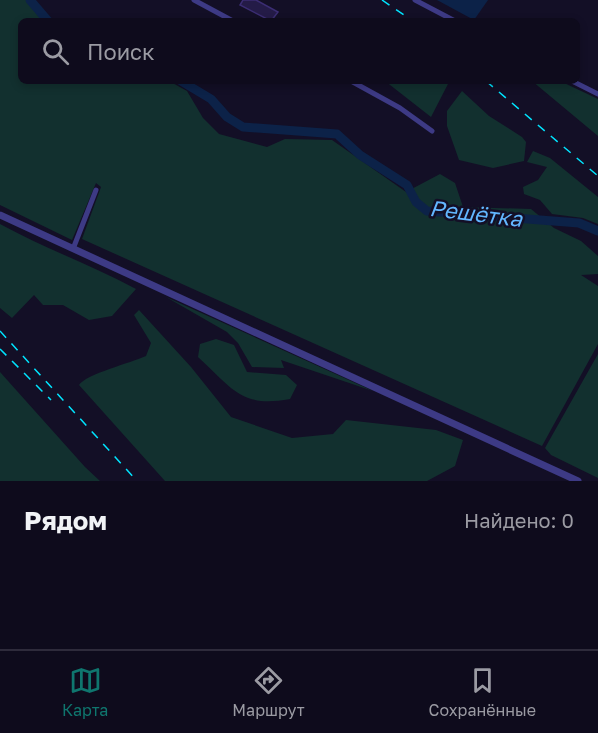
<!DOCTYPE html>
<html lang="ru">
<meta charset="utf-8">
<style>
:root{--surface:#0e0b1c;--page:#171425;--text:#f1f3f6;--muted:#9b9ba3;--line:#2e2b3b;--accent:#0f766e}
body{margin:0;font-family:"Golos Text",sans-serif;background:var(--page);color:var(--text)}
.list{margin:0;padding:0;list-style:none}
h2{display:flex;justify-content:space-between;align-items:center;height:78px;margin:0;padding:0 24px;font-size:26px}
h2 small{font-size:20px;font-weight:400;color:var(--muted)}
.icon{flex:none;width:33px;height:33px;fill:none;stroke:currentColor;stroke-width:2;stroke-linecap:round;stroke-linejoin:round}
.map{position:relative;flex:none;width:598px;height:481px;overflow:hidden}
.search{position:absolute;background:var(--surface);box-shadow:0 3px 9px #0003;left:18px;right:18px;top:18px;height:66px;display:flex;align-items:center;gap:15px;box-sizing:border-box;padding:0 21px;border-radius:9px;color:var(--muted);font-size:22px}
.sheet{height:168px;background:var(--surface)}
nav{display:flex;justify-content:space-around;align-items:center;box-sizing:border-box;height:84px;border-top:2px solid var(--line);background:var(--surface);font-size:16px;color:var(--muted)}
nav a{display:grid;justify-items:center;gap:3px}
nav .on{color:var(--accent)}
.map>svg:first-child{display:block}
</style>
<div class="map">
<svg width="598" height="481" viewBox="0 0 598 481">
<rect width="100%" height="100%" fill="#130f26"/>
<path fill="#12302f" d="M0 0H26L45 21H21V81H169L187 91 203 118 219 134 267 147 285 139 332 140 406 192 440 174 455 183 463 207 531 209 554 228 581 241 598 256V274L581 275 598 286V344L542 446 82 239 101 187 96 183 72 240 0 205Z
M385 81H448L449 82 431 117Z
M532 81H560L598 99V136Z
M462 91 489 116 522 137 526 142 524 161 493 168 459 160 447 126V111Z
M533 151 550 158 598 197V224L583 218 552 214 540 200 524 194 523 187 538 180 547 167 527 162Z
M0 224C44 248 91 265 136 289L112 316 89 320 63 305H43L34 295 12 318 0 308Z
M166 297 373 391 281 360 284 368 252 367 238 343 227 332Z
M139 310 191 367 231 417 292 438 333 434 346 420 436 430 463 440 455 466 427 481H165L79 385C86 374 131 363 146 356L151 343 134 315Z
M216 339 234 345 247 372 286 375 297 385 290 399C241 408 233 389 198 357L200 344Z
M598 354V478L551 455 545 448Z
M0 372 85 467 100 481H0Z"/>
<path fill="#0c2248" d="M437 0H488L474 20Z"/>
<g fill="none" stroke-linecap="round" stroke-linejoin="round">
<path stroke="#0c2248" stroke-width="9" d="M30 0 48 21
M181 81 211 99 227 117 243 127 337 134 360 155 407 185 416 202 427 211 579 223 598 231"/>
</g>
<path fill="#241b47" stroke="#3b2d73" stroke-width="1.5" d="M243 0H256L278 12 271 21 240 5Z"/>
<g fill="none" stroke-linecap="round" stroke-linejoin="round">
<path stroke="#3d3a85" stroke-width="5" d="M194 0 233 21
M415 0 455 21
M351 81 400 108 432 131
M572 81 598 94
M73 249 96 190"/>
<path stroke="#3d3a85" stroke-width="7" d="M0 215 578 481"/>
<path stroke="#00e5ff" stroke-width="1.5" stroke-dasharray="9 8" stroke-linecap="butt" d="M382 0 413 21
M486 81 598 176
M0 331 137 481
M0 349 51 400"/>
</g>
<g text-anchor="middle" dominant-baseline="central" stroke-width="5" stroke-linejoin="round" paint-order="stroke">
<g font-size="22" font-style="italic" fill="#62b6ff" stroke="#130f26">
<text transform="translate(476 213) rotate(7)">Решётка</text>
</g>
</g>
</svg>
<div class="search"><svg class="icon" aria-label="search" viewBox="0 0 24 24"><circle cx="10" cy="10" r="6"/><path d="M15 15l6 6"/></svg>Поиск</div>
</div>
<section class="sheet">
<h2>Рядом<small>Найдено: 0</small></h2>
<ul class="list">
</ul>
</section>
<nav>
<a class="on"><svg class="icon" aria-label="map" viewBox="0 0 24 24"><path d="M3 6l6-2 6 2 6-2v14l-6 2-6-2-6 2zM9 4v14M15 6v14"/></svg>Карта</a>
<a><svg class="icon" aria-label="directions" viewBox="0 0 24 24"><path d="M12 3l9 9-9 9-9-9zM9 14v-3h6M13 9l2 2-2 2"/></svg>Маршрут</a>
<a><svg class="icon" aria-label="saved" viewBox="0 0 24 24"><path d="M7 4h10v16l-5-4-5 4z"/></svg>Сохранённые</a>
</nav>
